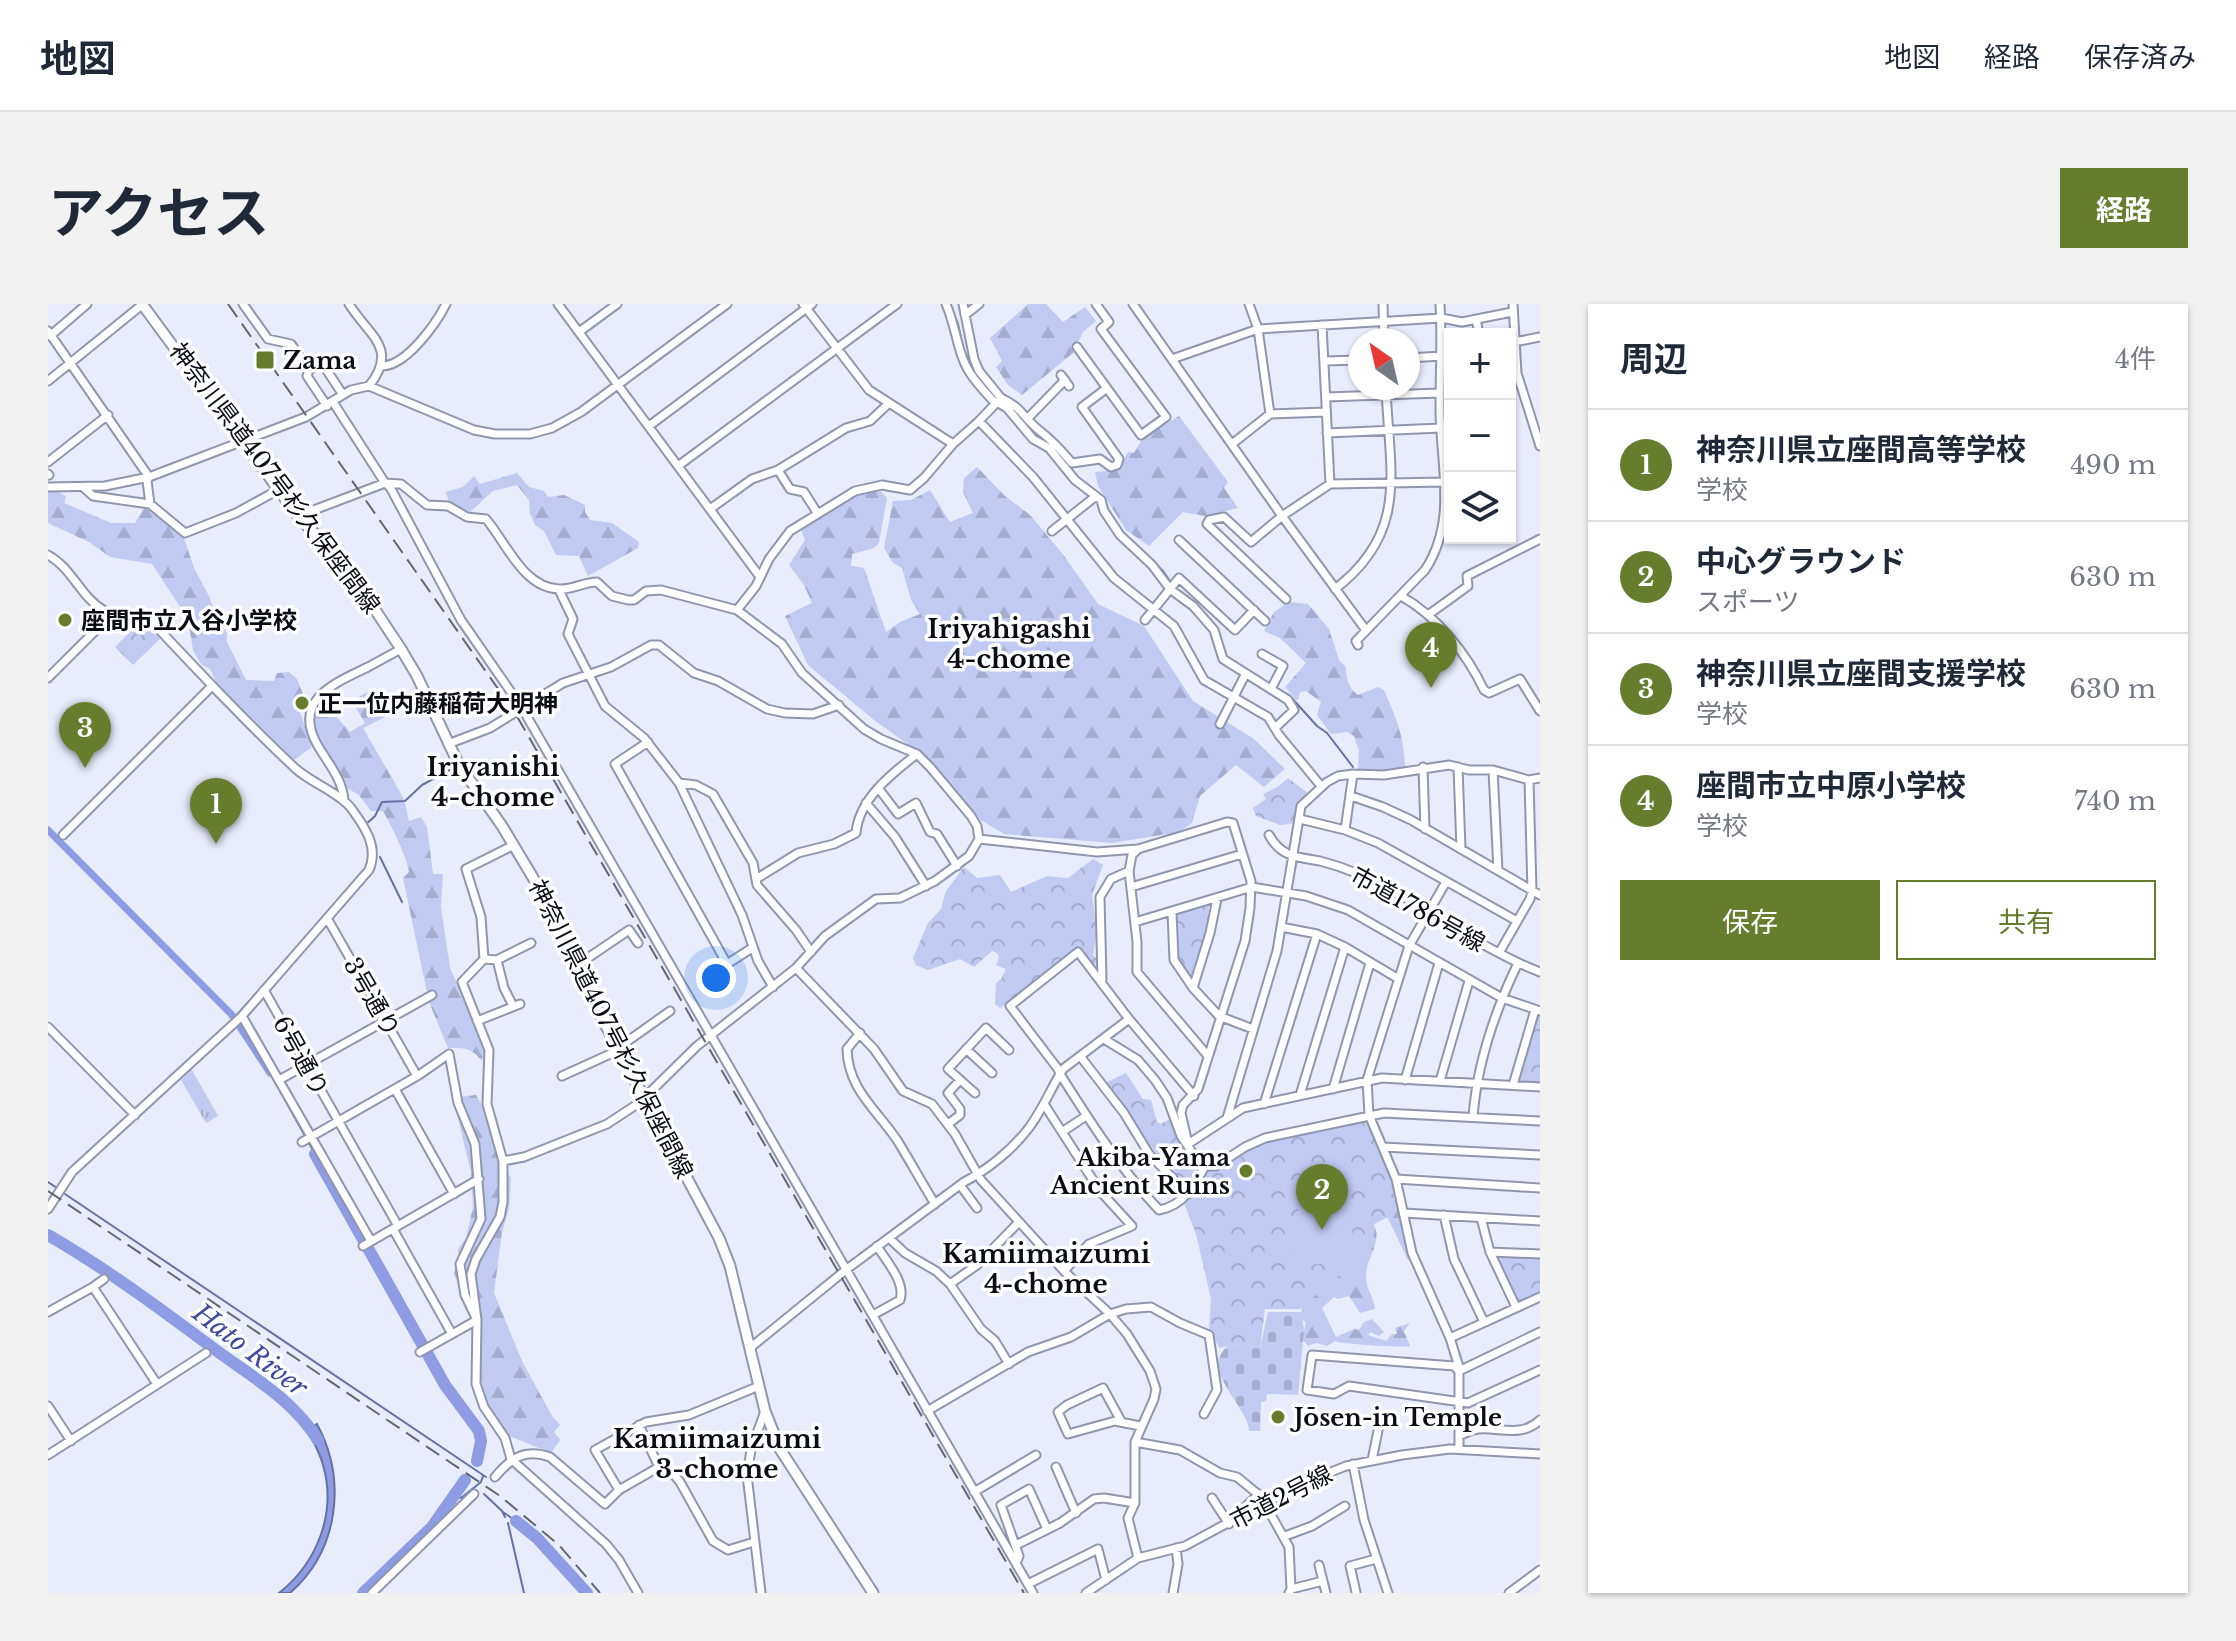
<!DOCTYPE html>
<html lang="ja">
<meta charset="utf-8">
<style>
:root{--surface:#fff;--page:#f2f2f3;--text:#1f2937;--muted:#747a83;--line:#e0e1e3;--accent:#667d2e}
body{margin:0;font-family:"Libre Baskerville","Noto Sans JP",serif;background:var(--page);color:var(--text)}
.controls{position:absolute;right:24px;top:24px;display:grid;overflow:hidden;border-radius:0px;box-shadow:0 2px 6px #0004}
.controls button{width:72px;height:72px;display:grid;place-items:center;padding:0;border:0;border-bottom:2px solid var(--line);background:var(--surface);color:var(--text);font:40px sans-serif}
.compass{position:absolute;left:1300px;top:24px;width:72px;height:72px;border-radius:50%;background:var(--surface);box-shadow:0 2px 6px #0004;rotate:326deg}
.you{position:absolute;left:668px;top:674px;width:28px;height:28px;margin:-20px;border:6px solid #fff;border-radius:50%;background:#1a73e8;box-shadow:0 0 0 12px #1a73e833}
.badge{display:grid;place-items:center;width:52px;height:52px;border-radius:50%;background:var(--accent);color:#fff;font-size:26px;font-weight:700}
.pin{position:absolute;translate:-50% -66px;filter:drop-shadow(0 2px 4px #0008)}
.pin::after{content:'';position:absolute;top:42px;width:28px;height:24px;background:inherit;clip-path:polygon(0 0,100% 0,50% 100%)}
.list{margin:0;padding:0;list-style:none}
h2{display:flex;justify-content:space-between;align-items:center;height:104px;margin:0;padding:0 32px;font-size:34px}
h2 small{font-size:26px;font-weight:400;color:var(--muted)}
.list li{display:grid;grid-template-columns:52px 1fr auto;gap:24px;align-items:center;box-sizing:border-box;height:112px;padding:0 32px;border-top:2px solid var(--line)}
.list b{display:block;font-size:30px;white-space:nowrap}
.list p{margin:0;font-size:26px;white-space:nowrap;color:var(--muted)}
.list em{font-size:26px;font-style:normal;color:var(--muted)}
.actions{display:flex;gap:16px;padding:24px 32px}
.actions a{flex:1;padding:18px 0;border:2px solid var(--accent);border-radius:0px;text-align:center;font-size:28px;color:var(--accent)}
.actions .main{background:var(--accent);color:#fff}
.icon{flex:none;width:44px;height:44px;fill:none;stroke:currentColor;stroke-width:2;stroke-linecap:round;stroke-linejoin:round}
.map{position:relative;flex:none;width:1492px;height:1289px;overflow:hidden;border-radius:0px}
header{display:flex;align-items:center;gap:48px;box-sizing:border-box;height:112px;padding:0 40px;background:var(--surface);border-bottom:2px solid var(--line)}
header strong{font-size:38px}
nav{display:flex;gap:44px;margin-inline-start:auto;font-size:28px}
.intro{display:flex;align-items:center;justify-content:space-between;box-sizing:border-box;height:192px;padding:0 48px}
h1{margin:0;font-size:56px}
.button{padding:20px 36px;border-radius:0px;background:var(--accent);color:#fff;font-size:28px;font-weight:700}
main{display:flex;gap:48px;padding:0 48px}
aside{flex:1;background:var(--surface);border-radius:0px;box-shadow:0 2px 6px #0004}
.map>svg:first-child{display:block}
</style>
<header>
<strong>地図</strong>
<nav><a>地図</a><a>経路</a><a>保存済み</a></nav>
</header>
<div class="intro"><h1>アクセス</h1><a class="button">経路</a></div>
<main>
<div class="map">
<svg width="1492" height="1289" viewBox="0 0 1492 1289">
<defs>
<pattern id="grass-tufts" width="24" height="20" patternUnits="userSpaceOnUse" patternTransform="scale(2)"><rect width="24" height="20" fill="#c0caf3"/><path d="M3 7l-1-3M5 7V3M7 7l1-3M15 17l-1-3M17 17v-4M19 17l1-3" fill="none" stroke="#a4accf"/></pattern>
<pattern id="forest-firs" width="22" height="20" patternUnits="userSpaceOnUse" patternTransform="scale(2)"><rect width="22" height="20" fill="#c0caf3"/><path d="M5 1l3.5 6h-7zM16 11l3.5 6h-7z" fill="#a4accf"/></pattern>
<pattern id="cemetery-stones" width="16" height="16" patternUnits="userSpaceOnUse" patternTransform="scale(2)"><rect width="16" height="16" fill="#c0caf3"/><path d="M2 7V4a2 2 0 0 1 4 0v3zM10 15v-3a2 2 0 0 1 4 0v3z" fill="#a4accf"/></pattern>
<pattern id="park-crowns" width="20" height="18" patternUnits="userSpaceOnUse" patternTransform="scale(2)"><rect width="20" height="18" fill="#c0caf3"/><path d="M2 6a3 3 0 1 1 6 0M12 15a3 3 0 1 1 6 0" fill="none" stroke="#a4accf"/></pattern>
</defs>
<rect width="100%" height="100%" fill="#e8ecfb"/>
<path fill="url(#grass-tufts)" d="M144 766 170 812 158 819 133 776Z"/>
<path fill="url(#forest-firs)" d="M980 0H998L1015 18 1037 3 1048 17 1035 28 1025 49 974 91 960 81 948 63 954 57 942 34Z
M1131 112 1180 178 1176 184 1190 204 1157 212 1135 208 1101 242 1078 226 1050 182 1047 168 1071 166 1080 148 1086 149 1095 134Z
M929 163 957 192 982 211 1014 249 1050 300 1096 322 1145 397 1206 435 1237 465 1216 483 1188 461 1152 492 1144 519 1131 528 1064 539 956 530 933 516 875 451 826 416 760 361 737 312 764 299 756 281 741 261 757 236 752 223 804 192 831 185 839 194 831 239 826 244 804 250 803 262 816 264 838 328 852 318 872 310 863 296 854 264 845 259 836 244 845 197 863 196 882 186 902 218 925 209 915 188 916 174Z
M469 169 481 183 496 187 500 193 516 191 537 201V208L542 216 564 219 591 238 590 244 540 272 531 252 508 251 496 227 487 221 482 209 481 196 469 181 445 187 422 208 401 198 398 188 415 183 426 172 432 180Z
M0 183 18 192 16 199 63 219H87L96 204 117 213 135 231 146 264 161 292 169 314 179 329V338L198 376 226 377 229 369 241 368 249 375 255 390 248 397 264 443 246 456 169 380 162 365 153 360 145 346 140 315 104 260 62 253 41 238 0 219Z
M1241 298 1260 300 1281 325 1291 356 1298 363C1297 373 1301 385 1310 391L1330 383 1336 386C1349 416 1356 432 1357 464L1318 469 1310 466 1311 447 1306 432 1299 428 1283 430 1269 411 1273 398 1258 387 1252 388 1250 396H1248L1237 383 1258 359 1232 334 1216 327 1226 308Z
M322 387 337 413 315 424 356 495 361 517 373 513 379 523 385 570H395L393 603 402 664 438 743V754L433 756C423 743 415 744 400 744L381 698 355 574 361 568C359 553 343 521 335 507H323L311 491 297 483 268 434 264 421 267 406 278 401 302 428 317 419 305 399 312 392Z
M428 791 436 805 449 852 463 874 461 905 454 928 446 989 474 1057 504 1112 512 1121 506 1128 512 1136 503 1149 449 1127 426 1085 429 1028 406 969 410 958V945L418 934 425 903 423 869 406 797 409 793Z
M1331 843 1357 928 1362 954 1360 956 1336 906 1326 921C1335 937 1317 955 1318 973 1318 985 1326 993 1327 1005L1312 1009 1301 992 1290 995 1286 993 1274 1004 1288 1033 1306 1025 1311 1026 1316 1018 1324 1015 1336 1028 1331 1032 1322 1028 1320 1031 1338 1037 1344 1030H1349L1347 1024 1362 1019 1356 1027 1362 1042C1356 1044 1293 1040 1287 1037L1279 1042 1268 1039 1260 1042 1254 1035 1258 1018 1252 1015 1255 998 1164 1008V993Z"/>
<path fill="url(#cemetery-stones)" d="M1220 1008H1253L1256 1025 1250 1091 1219 1090 1218 1097 1213 1098 1212 1127H1201C1201 1103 1150 1066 1180 1042L1188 1040 1212 1044Z"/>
<path fill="url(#park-crowns)" d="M93 317 112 335 85 361 67 343Z
M1240 474 1261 490 1250 500 1247 519 1232 521 1208 512 1205 504 1218 495 1215 490 1231 482Z
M1045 555 1055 561 1044 591 1049 627 1045 651 1049 655 1047 662 1044 663 1029 646 952 704 947 700 948 679 953 675 958 665 948 661 951 653 949 649 944 647 926 663 912 655 880 666 868 661 865 654 880 619 893 605 898 587 916 563 929 574 952 571 963 588 999 572 1020 574Z
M1161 599 1159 627 1145 672 1142 673 1129 656 1128 609Z
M1492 711V779L1472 778 1469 773 1488 714Z
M1078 769 1095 795 1103 796 1109 818 1113 820 1122 815 1129 832 1150 860 1147 869 1139 880H1136L1096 835 1059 778Z
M1317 816C1330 827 1353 895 1345 911L1325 920 1326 945 1304 961 1252 1005H1217L1212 1044 1188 1040 1172 1044 1161 1028 1163 995 1148 930 1136 899 1145 891 1162 864 1206 841 1241 831Z
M1449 951 1492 952V989L1472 999 1469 998 1447 952Z"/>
<path fill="#c0caf3" d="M1276 888C1303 903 1317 938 1291 961L1266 960 1245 952C1237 933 1247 911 1257 893Z"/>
<path fill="#8d9ce3" stroke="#6671a5" stroke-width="2" d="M269 1120C299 1176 291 1246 242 1289H231C269 1259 289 1209 275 1161 272 1149 265 1138 260 1126Z"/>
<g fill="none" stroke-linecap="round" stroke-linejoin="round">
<path stroke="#6671a5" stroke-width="2" d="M905 8 910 20 916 48
M924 65 944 91
M966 106 976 116
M980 121 988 131 999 137
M1026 170 1036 179
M1071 224 1080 234
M1096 249 1115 267 1124 280
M1150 302 1169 324 1171 332
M1215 376 1241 391 1269 422 1279 429 1305 463
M317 521 327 512 334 498 357 497 374 481 405 464
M332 553 354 598
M187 713 229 666
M222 769 267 850
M0 878 9 884
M14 888 438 1173
M407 1189 413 1194 433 1178 435 1172
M436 1190 454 1207 457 1213
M455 1208 468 1217
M460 1219 476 1289"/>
<path stroke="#8d9ce3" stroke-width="7" d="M0 526 184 711 222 769"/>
<path stroke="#8d9ce3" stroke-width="12" d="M267 850 397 1081 431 1127 433 1137 429 1157
M0 931C59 965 114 1006 169 1047 206 1074 245 1096 270 1136
M468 1217 489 1234 539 1289
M315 1289 384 1223 417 1176"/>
<defs>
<path id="minor" d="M195 0 220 35 243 40 261 66
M301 0C321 32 351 44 321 82
M510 0 712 273
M755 0 821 86 905 140 931 117 985 173 1066 274 1126 322 1156 376 1220 413 1231 431 1273 482
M898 0C908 22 909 49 922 69 929 80 939 90 948 100
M915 0 926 55 931 67 953 94
M1085 0 1234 212 1317 325
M1201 0 1210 25 1222 110
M1335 0 1336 36
M1465 0 1469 69 1492 142
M917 11 931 0
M1428 15 1431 30
M1274 21 1282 180
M0 27 101 173 99 177 102 200
M531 28 569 0
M2 32 39 0
M1466 38 1492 33
M1029 43 1093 131 1118 113 1053 25 1061 18 1048 0
M1360 54 1394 52
M1124 55 1210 25 1393 14 1414 18 1464 8
M1276 57 1312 56
M334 62C358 62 388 20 398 0
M1013 71 1021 82
M0 77 95 0
M1278 93 1392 89
M285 98 337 179 342 183 413 316 474 404 985 1289
M949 98 959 104 985 135 1001 144 1027 176 1053 196 1056 207 1072 231 1104 261 1122 285 1145 302 1166 326 1175 355 1240 396 1246 406 1227 424
M279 102 259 72 261 66 269 61 276 62 295 91
M980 114 1017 76
M931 117 953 94C975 104 975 114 992 127 1005 137 1013 146 1024 159L1052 155 1063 163 1069 161 1071 155 1034 103 1059 84
M601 122 764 0
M1279 129 1393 124
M1184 140 1222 110 1278 108
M0 158 60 111
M630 162 849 0
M730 166 742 185 756 188 770 210
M0 170 1 171
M0 183 57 182 101 173 258 113 303 86 321 82 426 126 447 130H482L504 124 533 108 679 0
M36 184 45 192 102 200 137 229 188 209 230 186
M662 205 704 175 730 166 798 124 822 117 840 100
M250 212 337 179 353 180 379 201 400 202 419 213 438 215C458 238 475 284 511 285 524 286 536 278 549 278L564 292 580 296H586L598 287 613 286 689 306 734 340 754 369 816 425 833 435 869 450 882 463 923 512 929 522 931 535 921 552 887 577 852 594 828 595 777 632 748 664 649 742 591 799 559 820 476 853 455 857
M1004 227 1048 192
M1131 236 1217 317
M0 251C24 264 32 292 55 306 69 316 87 307 104 318 151 368 198 418 248 465 264 479 291 489 303 504 317 523 331 543 321 566L193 713 24 868 0 905
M1287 285C1362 228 1341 166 1338 84
M511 286 525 315 520 330 557 402 596 434 631 479 648 481 665 490 705 559 709 581 748 626 763 648
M1353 292C1389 312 1419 350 1436 386L1441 389 1472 375 1492 407
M1238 295 1159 220 1161 216 1176 213 1203 238 1234 212 1282 180 1398 178
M689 306 708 282 721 255 742 227 807 187 834 181 862 186 876 174 905 140
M1380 311 1420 282 1419 272 1492 235
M1097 316 1131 274 1187 326 1206 306
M1310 341 1308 337 1377 266C1410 216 1392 159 1392 104 1392 69 1394 35 1392 0
M1214 350 1235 362 1223 385
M0 374 64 310
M1172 420 1197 371
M600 438 567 460 679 660 704 644
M400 440 442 424 515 379 563 363 603 341H611L646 369 670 377 719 405 737 409 765 410 791 401
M1375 463 1377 525
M1410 463 1413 545
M1445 466 1450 566
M631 479 694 611 710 657 725 683
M831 485 850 510 868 499 882 528 889 530 909 562
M1303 492 1335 503 1363 516 1492 591
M296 497C295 476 280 459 270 442 243 396 287 379 320 363 331 357 342 351 353 345
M818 499 847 533 878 582
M1252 515 1297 526 1330 539 1469 617
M1297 526 1305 470
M15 531 164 382
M1221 531C1233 553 1249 553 1272 557 1284 560 1296 564 1308 569 1372 596 1427 643 1492 668
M931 535 1049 548 1090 545 1179 518 1185 519 1203 577 1202 604 1197 637 1150 785 1135 801 1133 809 1140 840
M1090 545 1084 551 1081 567 1089 638V668L1160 752
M708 575 750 549 786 540 808 529C811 495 843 470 869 450
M1398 578 1361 642 1319 776 1321 811 1348 875 1364 949 1402 1034 1411 1063V1145
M1083 583 1194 550
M1124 608 1126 656 1145 684 1171 712 1205 725
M279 614 369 772
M1087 618 1204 583 1258 592 1300 606 1454 694 1492 707
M1233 623 1269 630 1297 643 1349 674
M1451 649 1482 595 1484 587 1481 476
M436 655 449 656 483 639
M449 656 456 684 465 702
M531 660 581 626 590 639
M748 664 826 745 855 787 884 800 907 830 933 876 1016 967 1062 1010 1079 1030 1102 1067 1108 1085 1106 1095 1087 1138V1199L1080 1214 1090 1254
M1054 676 1052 593 1063 575 1081 567
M1145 684 1162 629 1169 595
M216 686 350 922
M194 712 323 937
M1081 715 1146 792
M429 717 472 700
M0 723 87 811
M812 729 799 745C800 785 828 805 849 836 862 857 874 879 887 900
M1056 735 1090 756 1107 776 1119 794 1133 832 1150 857 1161 862H1168L1197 843 1217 834 1336 809 1492 817
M570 744 622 707
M918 745 944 769
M1032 752 1076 809 1101 850 1140 890
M514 772 571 746
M231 776 384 691
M1357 776 1391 659
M1392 777 1421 677
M1465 781 1487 706
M347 785 406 890
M1285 785 1322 659
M927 789 900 765 938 724 961 746
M1252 791 1297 643
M996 800 1052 887 1084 922 1041 940 1016 967
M1216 800 1269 630
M1425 813C1429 759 1447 707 1470 659
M1179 814 1229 647 1253 502 1279 478 1290 472 1305 470 1336 471 1401 461 1421 466H1445L1481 476 1492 474
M900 820 912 811V805L900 789 912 776
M1014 828 1038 812
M254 838 371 771 401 750 410 799 427 840 433 915 412 960 417 991 429 1016 372 1048
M1140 840 1195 804 1334 774 1492 783
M1335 843 1492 851
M1348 875 1492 884
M912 881 929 904
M1356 909 1492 917
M1396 911 1406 955 1436 1018
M1433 914 1442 948 1468 1003
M345 925 404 1030
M841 934 857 949 888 967 902 980 933 1025 947 1037 961 1060
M315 942 431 875
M1442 948 1492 950
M902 980 929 961 971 918
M45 983 56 975
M0 1008 45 983 109 1080
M825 1011 852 996C858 978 838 957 829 942
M1402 1034 1492 993
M702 1044 799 965 916 878C939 866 964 846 980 825 994 807 1003 784 1015 765L1081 715 1030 648 962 702 1010 765 1012 770C1043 819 1071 863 1111 906 1135 902 1147 881 1157 862
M1411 1067 1406 1062 1264 1051 1259 1086 1286 1090 1301 1082 1420 1099 1492 1066
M1411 1067 1492 1028
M0 1102 23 1137
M879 1107 980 1048 1023 1033 1062 1010 1078 1005 1103 1003 1132 1019 1161 1031 1169 1086 1156 1110
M1073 1117 1055 1084 1019 1101 1010 1108 1020 1130 1067 1117 1092 1122
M591 1121 611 1163 627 1172 632 1178 665 1237 680 1246 706 1238
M1411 1132C1417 1129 1423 1126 1430 1125 1452 1123 1473 1134 1492 1116
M1087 1138 1132 1146 1172 1169 1189 1173 1211 1191
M0 1151 158 1049
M463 1155 457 1134 436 1103 428 1080 429 1016 423 970 428 955 452 913 455 898V857L439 800 441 746 414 678 436 655 433 613 418 565 466 541
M463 1155 558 1240 571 1256 590 1289
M1324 1156 1332 1117
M1305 1160 1316 1216 1340 1289
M1008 1163 1028 1209
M447 1173C463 1154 477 1144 502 1153L557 1200 571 1186 611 1163
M571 1186 547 1146 598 1118 641 1111 711 1082
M926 1188 988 1151
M1164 1194 1181 1220
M1217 1200 1241 1243 1243 1285 1241 1289
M1195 1212V1205L1211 1190
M1237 1232 1264 1222 1297 1202
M968 1241 1012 1219 1046 1195 1056 1194 1087 1199
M968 1259 971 1252 953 1201 981 1185 999 1225
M1271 1261 1278 1289
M980 1280 1050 1245 1058 1276
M1243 1285 1275 1277
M1308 1288 1302 1262 1328 1255
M324 1289 426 1190
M713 1289 699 1171 703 1146 717 1107
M1038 1289 1090 1254 1137 1242 1248 1182 1298 1162 1354 1151 1402 1145 1492 1150
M1125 1289 1130 1260 1128 1244
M1461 1289 1492 1266"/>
<path id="major" d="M94 0 250 212 300 265 353 345 369 372 410 459 454 522 520 632 551 709 671 934 682 962 717 1107 732 1145 825 1289"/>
</defs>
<use href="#minor" stroke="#9096ae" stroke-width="11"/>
<use href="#major" stroke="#9096ae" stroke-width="13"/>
<use href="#minor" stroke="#fff" stroke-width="7"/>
<use href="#major" stroke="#fff" stroke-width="9"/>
<path stroke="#646772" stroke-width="2" stroke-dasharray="16 8" stroke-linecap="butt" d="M180 0 467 409 976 1289
M0 887 452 1192 511 1241 552 1289"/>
</g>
<g fill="#667d2e" stroke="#fff" stroke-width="3">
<rect x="207" y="46" width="20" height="20" rx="4"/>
<circle cx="17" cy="316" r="8"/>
<circle cx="254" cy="399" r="8"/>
<circle cx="1198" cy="867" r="8"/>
<circle cx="1230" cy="1113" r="8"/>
</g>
<g text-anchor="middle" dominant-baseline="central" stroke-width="7" stroke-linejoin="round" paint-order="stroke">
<g font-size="24" font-weight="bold" fill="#0b0d15" stroke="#fff" text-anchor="start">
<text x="235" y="56">Zama</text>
<text x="33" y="316">座間市立入谷小学校</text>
<text x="270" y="399">正一位内藤稲荷大明神</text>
<text x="1182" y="853" text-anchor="end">Akiba-Yama<tspan x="1182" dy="28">Ancient Ruins</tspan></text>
<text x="1246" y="1113">Jōsen-in Temple</text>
</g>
<g font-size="24" fill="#0b0d15" stroke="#fff">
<text transform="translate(227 174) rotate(53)">神奈川県道407号杉久保座間線</text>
<text transform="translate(1370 605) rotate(29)">市道1786号線</text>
<text transform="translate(324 693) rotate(60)">3号通り</text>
<text transform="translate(563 725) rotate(63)">神奈川県道407号杉久保座間線</text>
<text transform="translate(253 752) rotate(61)">6号通り</text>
<text transform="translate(1233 1193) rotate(-27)">市道2号線</text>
</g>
<g font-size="26" font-weight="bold" fill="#0b0d15" stroke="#fff">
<text x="961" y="325">Iriyahigashi<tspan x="961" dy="30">4-chome</tspan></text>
<text x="445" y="463">Iriyanishi<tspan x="445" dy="30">4-chome</tspan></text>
<text x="998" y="950">Kamiimaizumi<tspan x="998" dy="30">4-chome</tspan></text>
<text x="669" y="1135">Kamiimaizumi<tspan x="669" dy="30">3-chome</tspan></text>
</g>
<g font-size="26" font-style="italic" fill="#3f499d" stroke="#fff">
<text transform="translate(202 1046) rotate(37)">Hato River</text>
</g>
</g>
</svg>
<div class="controls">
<button>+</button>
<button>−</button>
<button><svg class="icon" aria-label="layers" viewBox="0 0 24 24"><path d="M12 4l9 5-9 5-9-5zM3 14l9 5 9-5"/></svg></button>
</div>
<svg class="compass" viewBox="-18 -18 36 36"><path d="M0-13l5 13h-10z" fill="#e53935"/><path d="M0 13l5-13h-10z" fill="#747a83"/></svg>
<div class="you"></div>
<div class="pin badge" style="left:168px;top:540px">1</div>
<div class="pin badge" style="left:1274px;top:926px">2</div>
<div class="pin badge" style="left:37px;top:464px">3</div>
<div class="pin badge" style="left:1383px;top:384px">4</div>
</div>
<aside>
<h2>周辺<small>4件</small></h2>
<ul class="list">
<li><span class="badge">1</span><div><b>神奈川県立座間高等学校</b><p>学校</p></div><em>490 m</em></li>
<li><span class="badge">2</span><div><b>中心グラウンド</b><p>スポーツ</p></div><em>630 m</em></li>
<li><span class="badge">3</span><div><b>神奈川県立座間支援学校</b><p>学校</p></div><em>630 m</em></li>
<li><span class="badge">4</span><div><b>座間市立中原小学校</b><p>学校</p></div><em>740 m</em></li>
</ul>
<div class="actions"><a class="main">保存</a><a>共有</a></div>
</aside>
</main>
